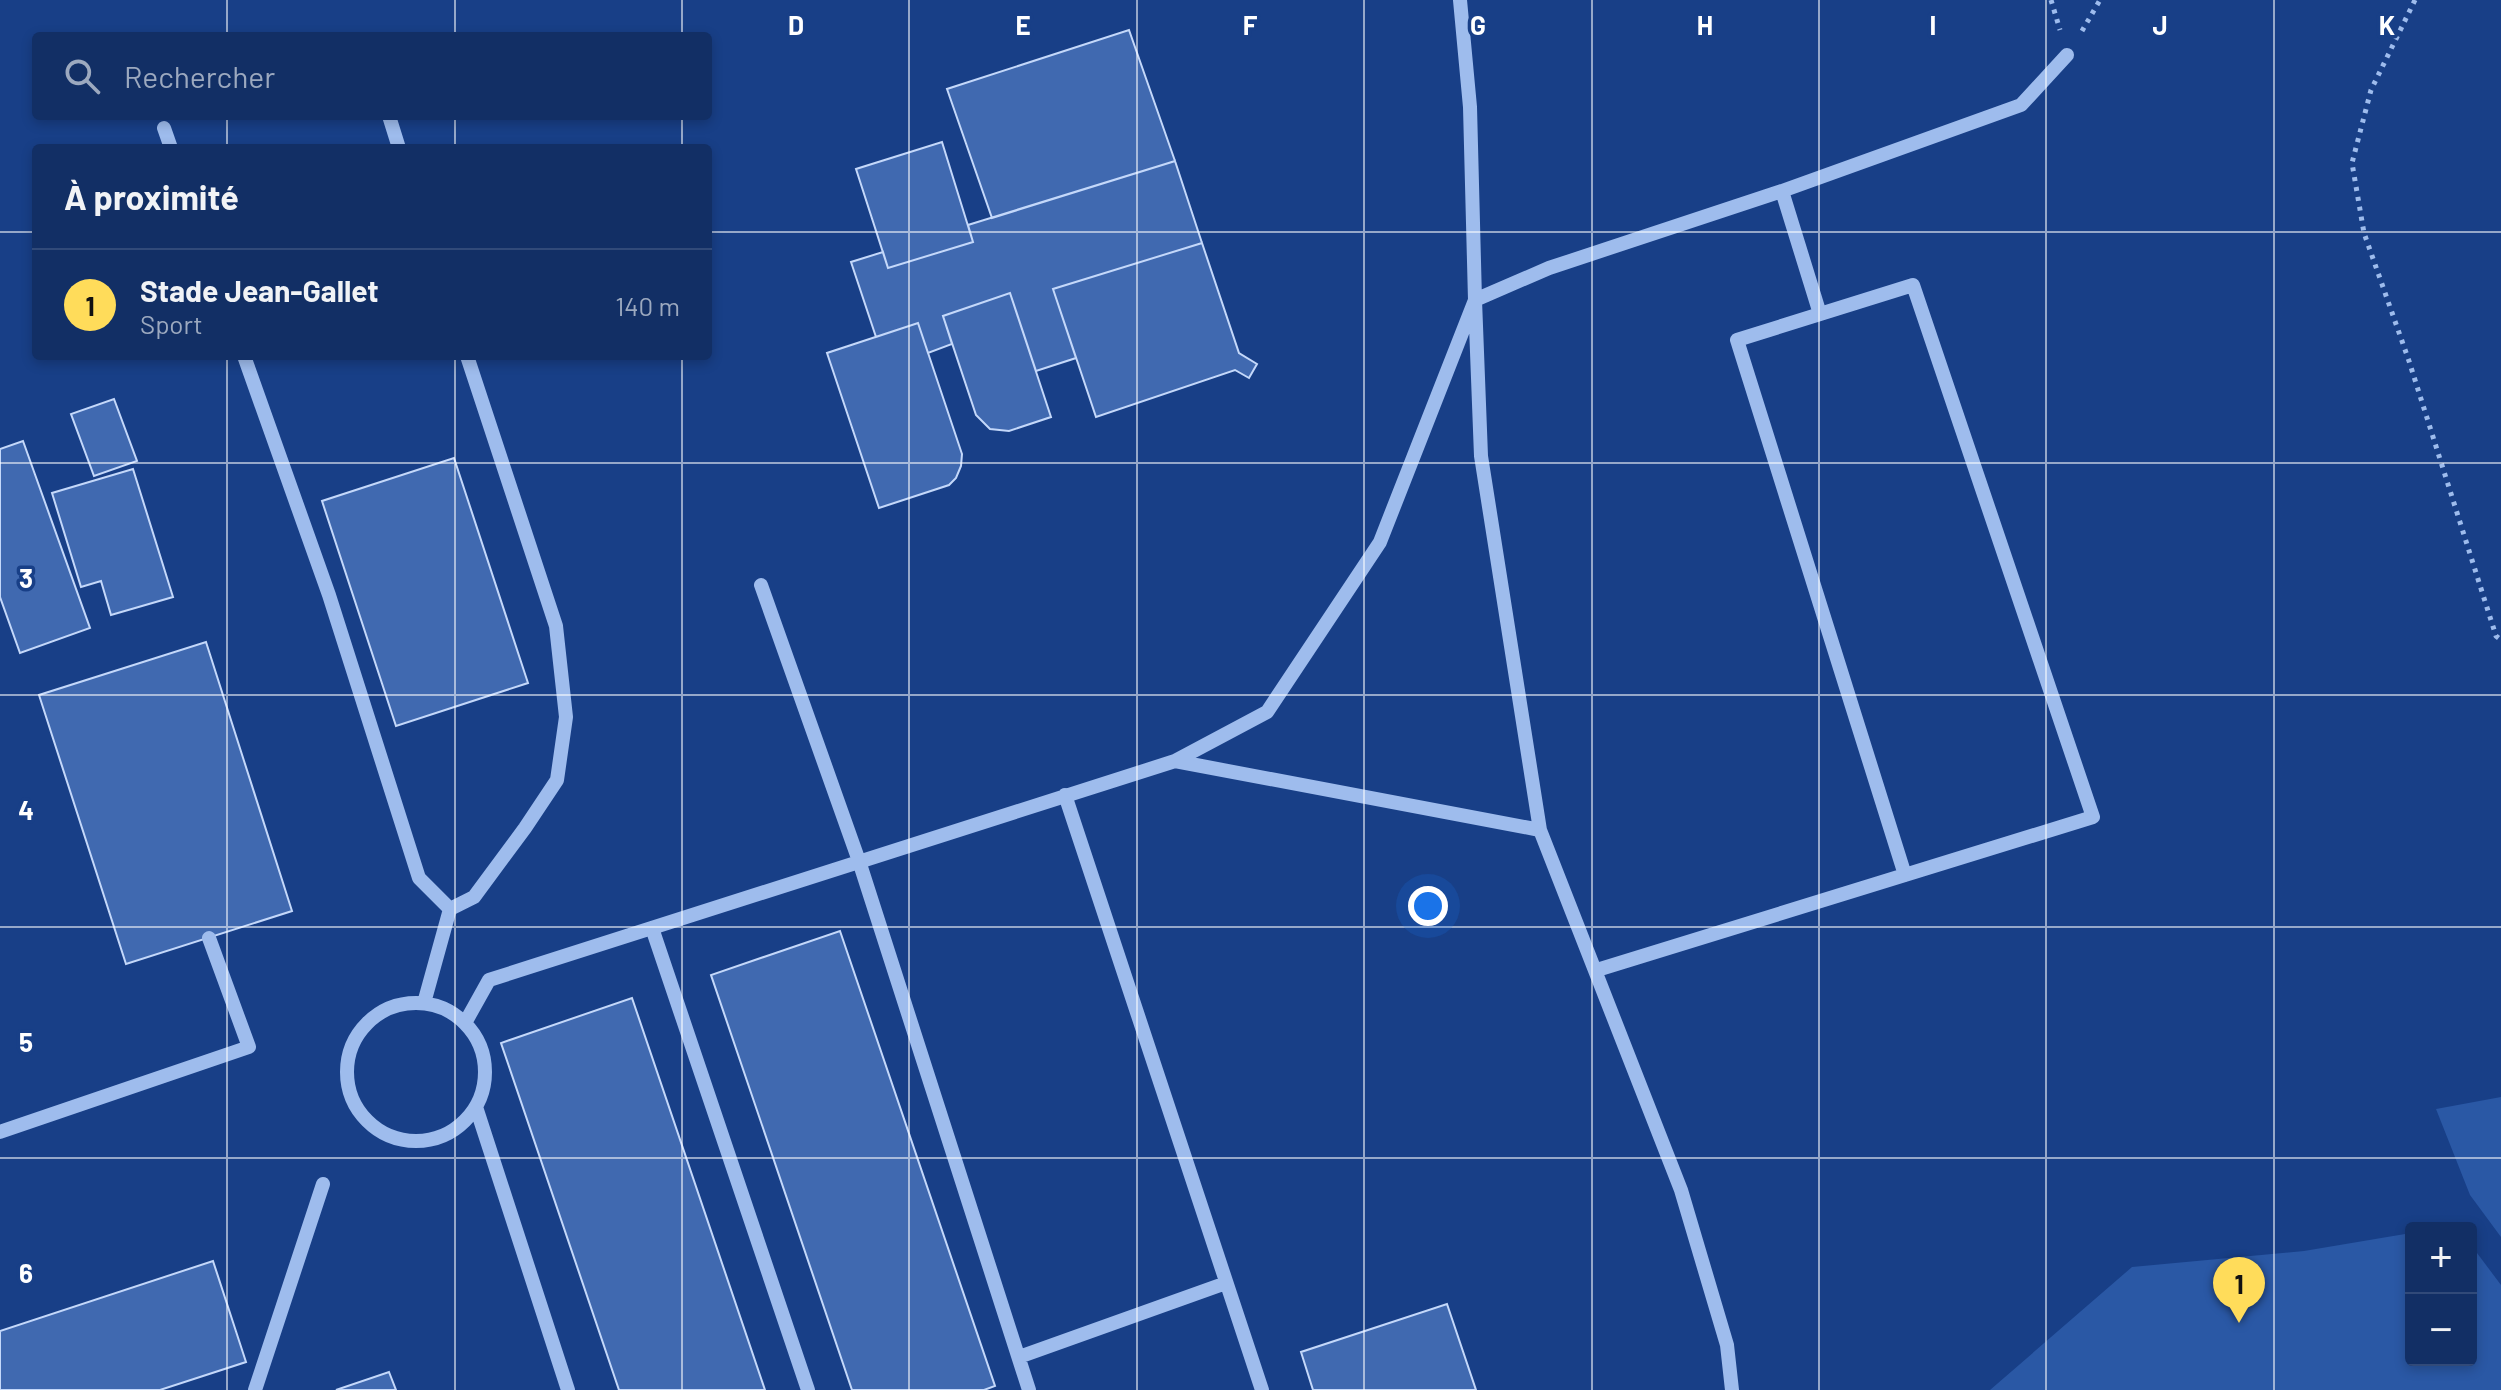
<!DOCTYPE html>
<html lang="fr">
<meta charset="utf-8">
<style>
:root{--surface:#122f65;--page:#1f3b6e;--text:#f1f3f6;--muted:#9ca9bf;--line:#314a79;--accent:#ffdc5a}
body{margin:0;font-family:Barlow,sans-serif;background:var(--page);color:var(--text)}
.controls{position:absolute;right:24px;bottom:24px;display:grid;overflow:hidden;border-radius:8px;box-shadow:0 4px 12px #0003}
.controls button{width:72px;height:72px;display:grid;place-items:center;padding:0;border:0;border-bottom:2px solid var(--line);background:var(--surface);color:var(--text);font:40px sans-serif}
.you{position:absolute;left:1428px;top:906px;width:28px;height:28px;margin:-20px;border:6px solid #fff;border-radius:50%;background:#1a73e8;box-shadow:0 0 0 12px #1a73e833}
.badge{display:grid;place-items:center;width:52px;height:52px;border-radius:50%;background:var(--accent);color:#111;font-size:26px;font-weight:700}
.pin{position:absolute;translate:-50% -66px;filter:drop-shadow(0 2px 4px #0008)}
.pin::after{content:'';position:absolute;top:42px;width:28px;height:24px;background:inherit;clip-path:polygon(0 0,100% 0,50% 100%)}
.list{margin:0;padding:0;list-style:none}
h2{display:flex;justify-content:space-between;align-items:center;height:104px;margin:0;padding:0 32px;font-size:34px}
h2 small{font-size:26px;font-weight:400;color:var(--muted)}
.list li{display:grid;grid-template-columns:52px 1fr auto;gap:24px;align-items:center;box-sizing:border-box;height:112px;padding:0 32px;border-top:2px solid var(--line)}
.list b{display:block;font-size:30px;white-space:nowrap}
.list p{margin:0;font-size:26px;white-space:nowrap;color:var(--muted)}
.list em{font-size:26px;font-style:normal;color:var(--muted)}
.icon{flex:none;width:44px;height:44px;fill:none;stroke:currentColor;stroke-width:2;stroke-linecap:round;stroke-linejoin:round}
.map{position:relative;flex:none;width:2501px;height:1390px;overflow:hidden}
.search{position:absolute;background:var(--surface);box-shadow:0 4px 12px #0003;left:32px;top:32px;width:680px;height:88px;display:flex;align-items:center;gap:20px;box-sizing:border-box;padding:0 28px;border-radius:8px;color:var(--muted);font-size:30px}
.panel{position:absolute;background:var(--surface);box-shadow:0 4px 12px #0003;left:32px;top:144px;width:680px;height:216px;border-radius:8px}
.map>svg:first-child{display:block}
</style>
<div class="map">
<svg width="2501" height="1390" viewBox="0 0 2501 1390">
<rect width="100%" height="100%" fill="#183f87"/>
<path fill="#2a58a5" d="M2501 1097V1237L2470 1195 2436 1109Z
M2411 1233V1360H2471V1245L2501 1285V1390H1990L2132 1267 2304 1251Z"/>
<path fill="#4069b0" stroke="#c4d8fa" stroke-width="2" d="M1129 30 1175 161 992 218 947 89Z
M942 142 973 242 888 268 856 169Z
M1175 161 1202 243 1053 289 1076 358 1036 371 1010 293 943 316 952 344 928 353 918 323 876 337 851 262 883 252 888 268 973 242 968 225Z
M1202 243 1239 353 1257 364 1249 378 1235 370 1096 417 1053 289Z
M1010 293 1051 417 1009 431 990 429 976 415 943 316Z
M918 323 962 454 961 466 956 478 949 485 879 508 827 353Z
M114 399 137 461 94 476 71 414Z
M23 441 90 628 20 653 0 597V449Z
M454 458 528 683 396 726 322 501Z
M133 469 173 597 111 615 101 581 81 587 52 493Z
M206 642 292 911 126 964 39 695Z
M840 931 995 1386 984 1390H852L711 975Z
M632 998 765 1390H619L501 1043Z
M213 1261 246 1362 160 1390H0V1331Z
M1447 1304 1476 1390H1313L1301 1352Z
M389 1372 396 1390H336Z"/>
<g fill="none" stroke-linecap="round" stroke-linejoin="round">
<path stroke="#9ebced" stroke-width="5" stroke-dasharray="4 6" stroke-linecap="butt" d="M2051 0 2060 30
M2415 0 2371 90 2352 163 2364 233 2409 361 2496 636 2501 640
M2082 31 2100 0"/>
<path stroke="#9ebced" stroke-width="14" d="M389 116 399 148
M164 128 171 148
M1782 191 1820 314
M244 356 329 595 419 878 450 909
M761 585 859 861 1029 1390
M1175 761 1540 830 1681 1190 1727 1345 1732 1390
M1065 795 1262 1390
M1540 830 1481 456 1475 300 1549 268 1782 191 2021 105 2067 55
M652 928 808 1390
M1597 970 2093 817 1913 285 1737 340 1905 875
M424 1003 450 909 474 897 525 828 557 780 566 717 556 626 467 356
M347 1072a69 69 0 1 1 138 0a69 69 0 1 1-138 0Z
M465 1023 489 980 1175 761 1267 712 1380 542 1475 300 1470 107 1460 0
M476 1107 568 1390
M0 1132 249 1047 209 938
M1019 1357 1226 1283
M255 1390 323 1184"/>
</g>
<path fill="none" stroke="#fff" stroke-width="2" stroke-opacity="0.55" d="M227 0V36M455 0V36M682 0V36M909 0V1390M1137 0V1390M1364 0V1390M1592 0V1390M1819 0V1390M2046 0V1390M2274 0V1390M227 116V148M455 116V148M682 116V148M0 232H36M708 232H2501M227 356V1390M455 356V1390M682 356V1390M0 463H2501M0 695H2501M0 927H2501M0 1158H2501"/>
<g font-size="26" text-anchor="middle" font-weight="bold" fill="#fff" stroke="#183f87" stroke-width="7" stroke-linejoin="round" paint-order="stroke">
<text x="796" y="35">D</text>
<text x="1023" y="35">E</text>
<text x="1250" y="35">F</text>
<text x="1478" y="35">G</text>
<text x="1705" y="35">H</text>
<text x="1933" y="35">I</text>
<text x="2160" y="35">J</text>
<text x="2387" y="35">K</text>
<text x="26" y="588">3</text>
<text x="26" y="820">4</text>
<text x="26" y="1052">5</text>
<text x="26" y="1283">6</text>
</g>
</svg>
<div class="controls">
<button>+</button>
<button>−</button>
</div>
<div class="you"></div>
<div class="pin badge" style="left:2239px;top:1323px">1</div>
<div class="search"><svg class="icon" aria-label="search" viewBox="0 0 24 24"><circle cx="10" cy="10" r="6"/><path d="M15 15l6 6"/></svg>Rechercher</div>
<section class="panel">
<h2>À proximité<small></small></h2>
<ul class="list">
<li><span class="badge">1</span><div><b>Stade Jean-Gallet</b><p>Sport</p></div><em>140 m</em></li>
</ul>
</section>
</div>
